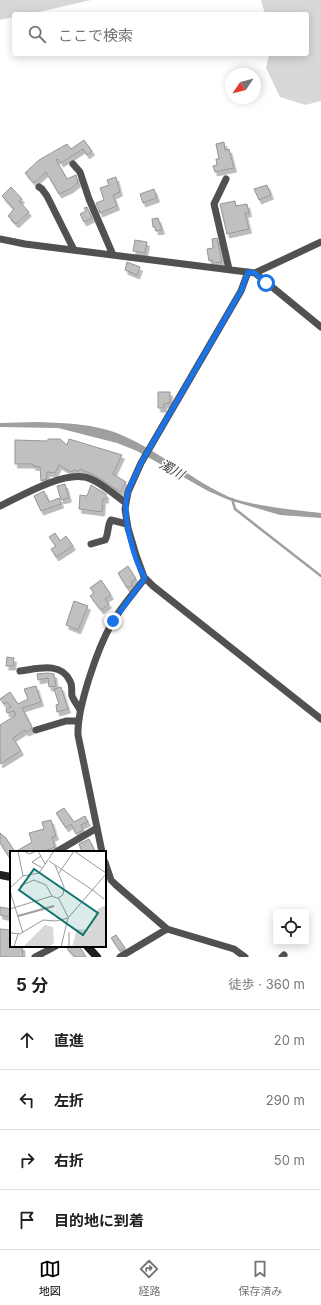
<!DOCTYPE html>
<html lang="ja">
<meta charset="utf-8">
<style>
:root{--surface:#fff;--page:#f6f6f6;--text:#202124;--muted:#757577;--line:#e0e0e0;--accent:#000}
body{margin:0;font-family:Inter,"Noto Sans JP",sans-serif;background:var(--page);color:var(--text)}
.controls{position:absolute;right:12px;bottom:12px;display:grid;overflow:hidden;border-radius:4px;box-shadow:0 2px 10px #0003}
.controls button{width:36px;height:36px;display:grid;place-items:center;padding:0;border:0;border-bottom:1px solid var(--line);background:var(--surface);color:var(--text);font:20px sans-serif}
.compass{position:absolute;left:225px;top:68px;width:36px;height:36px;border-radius:50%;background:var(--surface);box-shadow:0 2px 10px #0003;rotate:235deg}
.stop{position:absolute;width:12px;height:12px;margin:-9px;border:3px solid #1a73e8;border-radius:50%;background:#fff}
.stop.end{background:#1a73e8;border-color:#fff;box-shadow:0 1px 4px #0008}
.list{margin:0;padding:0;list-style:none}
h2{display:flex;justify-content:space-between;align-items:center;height:52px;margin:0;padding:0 16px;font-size:17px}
h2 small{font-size:13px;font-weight:400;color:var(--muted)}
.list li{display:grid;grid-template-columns:26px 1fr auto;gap:12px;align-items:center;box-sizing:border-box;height:60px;padding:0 16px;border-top:1px solid var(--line)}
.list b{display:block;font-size:15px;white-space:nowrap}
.list em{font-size:13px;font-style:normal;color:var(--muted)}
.icon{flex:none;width:22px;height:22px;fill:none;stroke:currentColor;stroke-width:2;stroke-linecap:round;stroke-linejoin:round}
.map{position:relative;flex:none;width:321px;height:957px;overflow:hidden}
.search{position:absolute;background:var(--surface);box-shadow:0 2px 10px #0003;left:12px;right:12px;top:12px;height:44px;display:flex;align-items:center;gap:10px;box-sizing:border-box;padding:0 14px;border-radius:4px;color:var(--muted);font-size:15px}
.sheet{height:292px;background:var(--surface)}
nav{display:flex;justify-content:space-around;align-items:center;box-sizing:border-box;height:56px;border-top:1px solid var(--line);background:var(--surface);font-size:11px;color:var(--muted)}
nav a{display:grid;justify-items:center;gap:2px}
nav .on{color:var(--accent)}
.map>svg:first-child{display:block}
</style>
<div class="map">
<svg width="321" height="957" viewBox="0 0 321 957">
<defs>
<filter id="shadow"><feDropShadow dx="2.5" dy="4" stdDeviation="0" flood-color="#0004"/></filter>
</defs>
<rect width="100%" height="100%" fill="#fff"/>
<path fill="#d8d8d8" d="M0 0H91L30 14H14V17L0 20Z
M261 0H321V101L305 105 280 97 266 68 269 54H307V14H265Z"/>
<path fill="#9f9f9f" d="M39 422C65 423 93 424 117 433 156 449 188 477 225 495 247 506 296 510 321 513V518L280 515 229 500 208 491 137 451 117 443 58 428 0 427V423Z"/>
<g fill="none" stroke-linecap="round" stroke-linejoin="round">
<path stroke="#9f9f9f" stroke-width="2.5" d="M232 499 235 509 321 576"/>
</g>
<path fill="#c0c0c0" stroke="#959595" filter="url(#shadow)" d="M84 140 92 151 87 155 83 149 61 163 58 159 56 160 67 179 76 175 78 183 70 189 59 194 46 172 34 183 25 173 39 160 67 144 71 149Z
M224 142 225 150 229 149 234 168 215 172 213 166 217 165 216 159H219L216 144Z
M116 177 120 192 113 195 117 206 100 213 96 203 104 200 100 188 109 185 107 180Z
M267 185 271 195 259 200 254 189Z
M11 187 22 199 19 201 29 212 16 224 8 216 14 209 2 196Z
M154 189 157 198 143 203 140 194Z
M235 201 236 206 247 204 249 213H245L249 229 227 234 220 204Z
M87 207 92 218 84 222 80 214 86 211 84 208Z
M158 218 162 230 156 231 155 227H153L152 219Z
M217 238 222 262 213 263V260L209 261 207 249 213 248 212 239Z
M135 240 147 242 145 253 133 251Z
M127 262 140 267 137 275 125 270Z
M158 392H170V403L164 404V408H158Z
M48 439H60L67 445 69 439 122 455 113 474 126 482 120 492 96 476 80 469 78 472 74 470 71 472 59 465 55 473 47 472V479L41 481 40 467 33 466V464H15V440L48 441Z
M65 484 69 498 61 500 57 486Z
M91 485 106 494V499H103L102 512 79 509 80 495 87 496Z
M44 491 49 502 59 498 61 504 41 511 34 496Z
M55 533 60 541 66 536 73 546 56 557 51 549 56 546 49 537Z
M128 566 136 579 131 582 133 585 127 588 118 573Z
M101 580 111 595 105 599 109 604 101 610 90 596 94 593 90 588Z
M74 601 88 606 78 630 66 625Z
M7 657 14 658 13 666H6Z
M48 673 54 674 56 686 49 687 48 678 38 680 37 674Z
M36 686 41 702 22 708 32 727 31 730 26 732 25 730 13 738 21 751 0 764V725L16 715 14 711 7 713 6 709 11 707 7 702 4 704 0 699 10 692 18 704 28 699 24 689Z
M61 687 68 709 57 712 56 705 59 704 54 689Z
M64 808 74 822 85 816 88 822 81 825 83 830 76 834 71 824 66 828 56 813Z
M51 820 56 836 52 837 55 847 42 852H11V860L0 843V833L6 838 15 852 32 842 29 833 44 829 42 822Z
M89 839 95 852H82L79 844Z
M0 907 11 909 10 917 0 915Z
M0 929 11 930V946H22L23 957H0Z
M116 935 125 948 120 951 111 938Z
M65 946H79L86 957H75Z"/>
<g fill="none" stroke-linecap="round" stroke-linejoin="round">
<path stroke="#515151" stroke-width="7" d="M73 164 80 172 89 199 113 255
M226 179 214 204 229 269
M39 187 42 189 47 196 74 250
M0 239 25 244 255 273 321 327
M248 272 241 291 141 463 128 492 125 509 128 528 136 555 144 577 153 586 321 719
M255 273 321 242
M0 506C21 496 60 473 84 477 96 478 116 496 126 503
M91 544 105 540C109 534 107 525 111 520L127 524
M20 671C37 669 61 661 70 681 73 686 71 691 72 696 74 701 78 706 80 710
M36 730 66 721H78
M56 852 97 828
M102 852 78 735C77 707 98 647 112 623 121 607 134 593 145 578
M105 862 111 880 116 885 167 929 234 949 245 957
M35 957 56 946
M120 957 167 929
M282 957 284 955"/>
<path stroke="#1e1e1e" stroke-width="8" d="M0 875 11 877
M87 946 97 957"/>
</g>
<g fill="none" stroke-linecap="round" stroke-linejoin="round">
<path stroke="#1a73e8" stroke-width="5" d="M113 621 145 578C133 559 121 513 128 492 131 482 137 473 141 463L241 291 248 272 255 273 266 283"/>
</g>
<g text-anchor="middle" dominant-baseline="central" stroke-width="3" stroke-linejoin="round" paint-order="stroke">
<g font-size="13" font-style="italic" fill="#404040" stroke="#fff">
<text transform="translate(172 469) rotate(29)">濁川</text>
</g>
</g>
<g transform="translate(10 851)">
<rect width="96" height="96" fill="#fff"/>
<path d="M96 54V96H62L67 78 79 79 88 58ZM35 74 43 76 44 92 39 96H13Z" fill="#d8d8d8"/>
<path fill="none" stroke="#9f9f9f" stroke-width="2" d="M8 65 44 55"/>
<path fill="none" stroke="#999" stroke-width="1" d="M8 0 13 25M14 0 19 3 27 0M28 0 35 13M64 0 96 22M31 5 22 11 32 17M39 10 84 40M45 14 54 36 53 44 48 47M49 22 64 0M10 35 24 29 36 34 42 45M0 37 13 25 29 22 44 0M0 40 13 82M84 40 94 48M0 58 42 45 49 48 58 66M59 81V96M1 82 10 83 33 69 46 70 58 67 96 23M4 96 8 83M51 96 58 67"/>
<path fill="#0f766e" fill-opacity="0.15" stroke="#0f766e" stroke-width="2" d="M24 18 88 62 73 84 9 39Z"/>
<rect width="96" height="96" fill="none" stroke="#000" stroke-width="2"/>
</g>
</svg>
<div class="controls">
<button><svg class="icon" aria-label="locate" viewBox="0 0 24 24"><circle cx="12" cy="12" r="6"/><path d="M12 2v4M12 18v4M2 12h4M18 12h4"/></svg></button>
</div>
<svg class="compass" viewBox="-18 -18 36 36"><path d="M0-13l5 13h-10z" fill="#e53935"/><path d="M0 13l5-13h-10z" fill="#757577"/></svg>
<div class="stop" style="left:266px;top:283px"></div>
<div class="stop end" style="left:113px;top:621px"></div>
<div class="search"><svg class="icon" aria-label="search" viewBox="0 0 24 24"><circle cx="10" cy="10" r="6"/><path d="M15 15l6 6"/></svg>ここで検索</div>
</div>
<section class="sheet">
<h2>5 分<small>徒歩 · 360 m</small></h2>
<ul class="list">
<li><svg class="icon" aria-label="ahead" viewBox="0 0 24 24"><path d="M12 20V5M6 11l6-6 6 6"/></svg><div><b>直進</b></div><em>20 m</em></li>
<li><svg class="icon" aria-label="left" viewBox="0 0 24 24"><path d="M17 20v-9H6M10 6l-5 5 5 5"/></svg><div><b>左折</b></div><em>290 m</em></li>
<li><svg class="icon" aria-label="right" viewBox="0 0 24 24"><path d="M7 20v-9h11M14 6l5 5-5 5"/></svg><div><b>右折</b></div><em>50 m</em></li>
<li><svg class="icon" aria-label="arrive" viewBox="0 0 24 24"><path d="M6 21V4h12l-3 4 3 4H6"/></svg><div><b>目的地に到着</b></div></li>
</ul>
</section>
<nav>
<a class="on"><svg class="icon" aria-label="map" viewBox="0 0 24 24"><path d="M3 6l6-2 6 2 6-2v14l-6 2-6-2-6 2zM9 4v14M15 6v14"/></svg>地図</a>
<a><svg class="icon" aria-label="directions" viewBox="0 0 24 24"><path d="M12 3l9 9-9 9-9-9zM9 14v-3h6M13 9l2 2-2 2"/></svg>経路</a>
<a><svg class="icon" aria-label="saved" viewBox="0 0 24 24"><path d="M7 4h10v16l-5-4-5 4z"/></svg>保存済み</a>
</nav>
